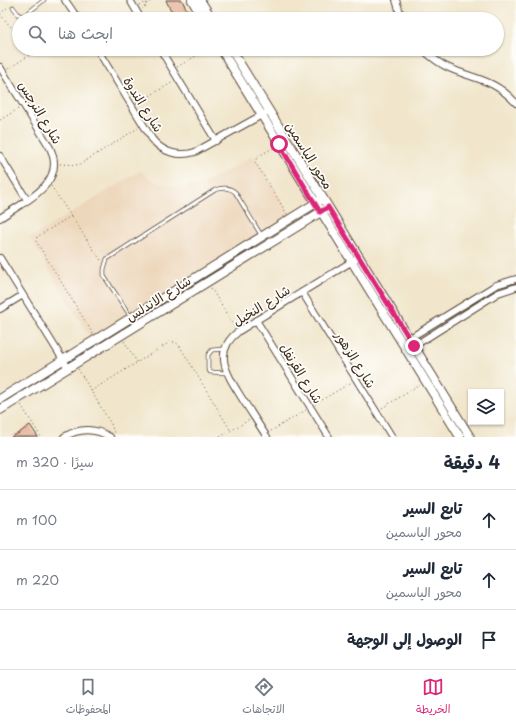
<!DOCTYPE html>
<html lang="ar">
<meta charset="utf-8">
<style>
:root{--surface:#fff;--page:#f2f2f3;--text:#1f2937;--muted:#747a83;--line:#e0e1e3;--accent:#db2777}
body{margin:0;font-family:"Playpen Sans","Playpen Sans Arabic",sans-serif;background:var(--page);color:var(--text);direction:rtl}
.controls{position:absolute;right:12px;bottom:12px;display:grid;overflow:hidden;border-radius:0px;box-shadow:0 1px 3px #0004}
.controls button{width:36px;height:36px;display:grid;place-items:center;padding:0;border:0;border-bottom:1px solid var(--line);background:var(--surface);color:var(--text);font:20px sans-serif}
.stop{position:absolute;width:12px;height:12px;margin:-9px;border:3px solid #db2777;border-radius:50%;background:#fff}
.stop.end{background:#db2777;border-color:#fff;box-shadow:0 1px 4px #0008}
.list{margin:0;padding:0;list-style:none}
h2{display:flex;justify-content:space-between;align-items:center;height:52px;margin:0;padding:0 16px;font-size:17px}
h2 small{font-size:13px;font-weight:400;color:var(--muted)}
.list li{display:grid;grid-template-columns:26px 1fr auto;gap:12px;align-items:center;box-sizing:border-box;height:60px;padding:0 16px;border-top:1px solid var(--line)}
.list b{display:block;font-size:15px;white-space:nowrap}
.list p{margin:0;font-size:13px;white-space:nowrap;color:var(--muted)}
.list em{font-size:13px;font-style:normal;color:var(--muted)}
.icon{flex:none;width:22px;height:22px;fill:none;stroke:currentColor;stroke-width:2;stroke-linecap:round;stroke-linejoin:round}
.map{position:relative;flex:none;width:516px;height:437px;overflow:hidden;direction:ltr}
.search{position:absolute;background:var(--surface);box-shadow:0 1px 3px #0004;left:12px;right:12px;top:12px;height:44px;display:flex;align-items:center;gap:10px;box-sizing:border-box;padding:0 14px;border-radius:22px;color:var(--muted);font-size:15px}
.sheet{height:232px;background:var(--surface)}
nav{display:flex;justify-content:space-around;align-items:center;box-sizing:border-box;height:56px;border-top:1px solid var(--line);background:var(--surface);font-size:11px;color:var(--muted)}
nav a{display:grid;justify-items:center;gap:2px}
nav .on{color:var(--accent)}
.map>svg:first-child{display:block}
</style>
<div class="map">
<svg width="516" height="437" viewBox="0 0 516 437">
<rect width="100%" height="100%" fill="#fdfcf7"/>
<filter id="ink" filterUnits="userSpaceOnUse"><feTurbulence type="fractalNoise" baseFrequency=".025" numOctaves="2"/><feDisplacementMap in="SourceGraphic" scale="8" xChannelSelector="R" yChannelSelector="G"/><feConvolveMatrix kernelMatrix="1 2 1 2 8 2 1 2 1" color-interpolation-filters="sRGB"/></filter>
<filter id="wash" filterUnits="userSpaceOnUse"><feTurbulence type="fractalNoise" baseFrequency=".012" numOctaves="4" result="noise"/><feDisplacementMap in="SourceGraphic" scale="16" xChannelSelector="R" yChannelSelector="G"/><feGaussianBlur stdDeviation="0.9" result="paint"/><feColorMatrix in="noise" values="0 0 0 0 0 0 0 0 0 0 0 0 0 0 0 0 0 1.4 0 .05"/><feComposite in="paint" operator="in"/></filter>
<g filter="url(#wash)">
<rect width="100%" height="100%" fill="#f1e6cc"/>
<path fill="#edd7bb" d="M254 155 296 223 95 346 30 238 140 171 156 182 177 187 199 185 218 176Z"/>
<g id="blocks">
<path fill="#e7b196" d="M166 0H182L187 11 189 9 195 19H177L171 9H170Z
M30 425 38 437H11L19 433Z"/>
</g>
</g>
<g filter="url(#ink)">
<use href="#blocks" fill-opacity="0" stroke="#564638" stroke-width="1"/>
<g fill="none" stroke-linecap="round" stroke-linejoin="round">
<defs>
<path id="lane" d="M13 7 19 15 24 16 44 0
M131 317 104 276V269L107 259 215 190C223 187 229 187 235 192L261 235
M225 349 212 350 208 355V369L210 372 227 373"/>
<path id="street" d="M65 0 78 19
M130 0 141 19
M396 0 402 19
M97 49 152 139C163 153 179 157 195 152L269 111
M160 49 216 141
M422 49C430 56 438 63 447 67 475 80 493 78 516 103
M0 67 49 146C69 183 25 201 0 218
M0 156 27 200
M0 258 68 368
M302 292 392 437
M0 309 23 295
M256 320 329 437
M410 338 496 285 516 279
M414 346 498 293 516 287
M64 437C79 428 95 428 110 437
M267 437C259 425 251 412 243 400 229 377 210 353 239 331L359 257"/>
<path id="secondary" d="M192 0 203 19
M200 0 212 19
M221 49 460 437
M231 49 470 437
M0 399 319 201
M0 410 324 210"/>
</defs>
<use href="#lane" stroke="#564638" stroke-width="4.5"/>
<use href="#street" stroke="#564638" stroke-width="8"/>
<use href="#secondary" stroke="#564638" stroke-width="10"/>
<path stroke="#564638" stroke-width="1" stroke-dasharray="1 3" stroke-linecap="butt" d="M146 4 152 0
M140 5 143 3 145 4V7L142 9
M0 14 19 37
M0 14 8 7
M126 19 132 15
M28 49 32 53
M177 67 208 49
M8 69 39 49
M136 104 173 82
M0 120 18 109
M273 148 257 157 255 162 287 214
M60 164 79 165 138 128
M51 186 102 262
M71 216 37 237 36 241 93 334
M211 288 235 328
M124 341 137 362
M78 369 111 424 114 433
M91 391 170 342H175L179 345 231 431
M315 404 352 382
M21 405 41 437
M382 408 420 385
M271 431 306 410
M220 437 249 420"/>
<use href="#lane" stroke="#fff" stroke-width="3"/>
<use href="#street" stroke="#fff" stroke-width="6"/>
<use href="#secondary" stroke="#fff" stroke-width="8"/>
</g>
</g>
<g fill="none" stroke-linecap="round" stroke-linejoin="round" filter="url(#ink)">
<path stroke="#db2777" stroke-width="5" d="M279 144 320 212 328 207 414 346"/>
</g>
<g text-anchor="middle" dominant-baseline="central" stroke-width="3.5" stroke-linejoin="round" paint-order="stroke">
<g font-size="13" fill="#3b2a1e" stroke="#fdfcf7">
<text transform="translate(144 104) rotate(58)">شارع الندوة</text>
<text transform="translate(41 112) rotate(59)">شارع النرجس</text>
<text transform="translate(310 155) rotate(58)">محور الياسمين</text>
<text transform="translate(158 298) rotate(-32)">شارع الاندلس</text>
<text transform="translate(261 305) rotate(-32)">شارع النخيل</text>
<text transform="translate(356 359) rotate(58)">شارع الزهور</text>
<text transform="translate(302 373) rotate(58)">شارع القرنفل</text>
</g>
</g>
</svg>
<div class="controls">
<button><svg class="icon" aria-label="layers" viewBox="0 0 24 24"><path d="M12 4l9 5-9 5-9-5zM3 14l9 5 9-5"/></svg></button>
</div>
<div class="stop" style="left:279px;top:144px"></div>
<div class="stop end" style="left:414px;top:346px"></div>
<div class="search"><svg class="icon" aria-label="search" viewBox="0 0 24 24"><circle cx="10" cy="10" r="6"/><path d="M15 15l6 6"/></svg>ابحث هنا</div>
</div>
<section class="sheet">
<h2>4 دقيقة<small>سيرًا · 320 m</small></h2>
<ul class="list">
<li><svg class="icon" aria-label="ahead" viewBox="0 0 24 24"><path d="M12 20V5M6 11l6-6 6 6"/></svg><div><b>تابع السير</b><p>محور الياسمين</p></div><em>100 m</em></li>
<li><svg class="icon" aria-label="ahead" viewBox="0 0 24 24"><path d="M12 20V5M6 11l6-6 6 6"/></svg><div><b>تابع السير</b><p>محور الياسمين</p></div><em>220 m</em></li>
<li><svg class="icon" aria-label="arrive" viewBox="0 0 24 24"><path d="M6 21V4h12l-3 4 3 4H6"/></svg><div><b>الوصول إلى الوجهة</b></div></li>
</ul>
</section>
<nav>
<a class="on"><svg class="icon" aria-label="map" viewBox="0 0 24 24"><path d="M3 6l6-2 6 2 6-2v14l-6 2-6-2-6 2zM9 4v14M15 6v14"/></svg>الخريطة</a>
<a><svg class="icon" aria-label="directions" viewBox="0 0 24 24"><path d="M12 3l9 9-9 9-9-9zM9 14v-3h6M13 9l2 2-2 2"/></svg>الاتجاهات</a>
<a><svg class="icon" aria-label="saved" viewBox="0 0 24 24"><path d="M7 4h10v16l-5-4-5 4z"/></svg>المحفوظات</a>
</nav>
